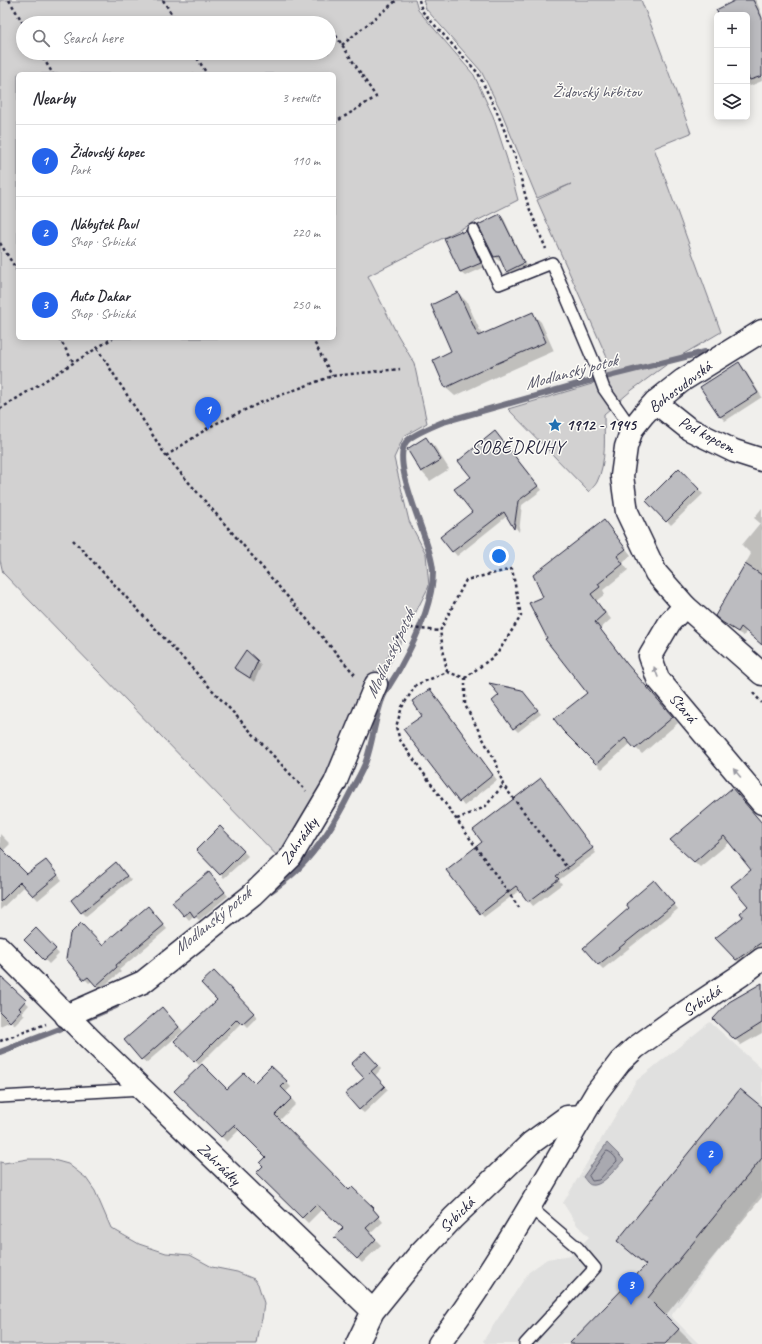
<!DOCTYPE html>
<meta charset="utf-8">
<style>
:root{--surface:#fff;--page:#f7f7f7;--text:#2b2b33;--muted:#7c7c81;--line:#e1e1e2;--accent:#2563eb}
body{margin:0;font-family:Caveat,sans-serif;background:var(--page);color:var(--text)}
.controls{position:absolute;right:12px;top:12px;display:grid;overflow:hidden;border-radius:6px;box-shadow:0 2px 10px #0003}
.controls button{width:36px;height:36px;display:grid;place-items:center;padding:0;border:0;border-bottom:1px solid var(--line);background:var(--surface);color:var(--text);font:20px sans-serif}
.you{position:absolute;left:499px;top:556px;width:14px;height:14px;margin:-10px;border:3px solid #fff;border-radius:50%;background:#1a73e8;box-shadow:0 0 0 6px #1a73e833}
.badge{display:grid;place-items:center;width:26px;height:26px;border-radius:50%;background:var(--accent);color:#fff;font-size:13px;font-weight:700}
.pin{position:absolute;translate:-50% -33px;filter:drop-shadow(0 1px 2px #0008)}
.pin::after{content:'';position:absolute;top:21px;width:14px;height:12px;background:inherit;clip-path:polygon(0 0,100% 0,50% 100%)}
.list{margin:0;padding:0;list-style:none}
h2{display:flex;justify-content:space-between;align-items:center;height:52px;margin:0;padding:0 16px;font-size:17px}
h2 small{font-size:13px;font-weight:400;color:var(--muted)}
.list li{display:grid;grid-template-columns:26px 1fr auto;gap:12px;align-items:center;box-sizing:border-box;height:72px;padding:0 16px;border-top:1px solid var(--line)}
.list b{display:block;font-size:15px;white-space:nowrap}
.list p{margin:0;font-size:13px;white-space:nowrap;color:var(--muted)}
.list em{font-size:13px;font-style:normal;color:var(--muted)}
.icon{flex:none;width:22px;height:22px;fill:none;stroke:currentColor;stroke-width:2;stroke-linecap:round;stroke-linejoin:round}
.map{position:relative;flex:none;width:762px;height:1344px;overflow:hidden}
.search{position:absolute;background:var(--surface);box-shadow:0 2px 10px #0003;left:16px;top:16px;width:320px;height:44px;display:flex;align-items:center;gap:10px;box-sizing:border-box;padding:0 14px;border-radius:22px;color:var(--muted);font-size:15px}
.panel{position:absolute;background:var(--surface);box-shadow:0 2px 10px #0003;left:16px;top:72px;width:320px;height:268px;border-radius:6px}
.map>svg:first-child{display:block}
</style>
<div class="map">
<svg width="762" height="1344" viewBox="0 0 762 1344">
<rect width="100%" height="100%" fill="#f0efec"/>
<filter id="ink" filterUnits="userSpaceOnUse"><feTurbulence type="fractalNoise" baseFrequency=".025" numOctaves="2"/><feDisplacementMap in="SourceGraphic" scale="8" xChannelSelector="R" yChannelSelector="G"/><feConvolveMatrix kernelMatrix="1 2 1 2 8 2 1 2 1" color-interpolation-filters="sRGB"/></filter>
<g filter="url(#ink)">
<path fill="#e0e0df" d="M710 1022 762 1069V1192L671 1316 699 1344H486L483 1341 529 1272 547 1259 571 1255 589 1237 577 1225 563 1203 636 1081Z"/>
<path fill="#d2d1d1" stroke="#7a7a86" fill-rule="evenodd" d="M0 0H415L418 10 474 75 493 116 507 159 518 200 368 276 396 332 414 363 427 423 404 436 394 458 409 521 426 554 429 586 287 866 3 573 0 560ZM23 23H329V53H23ZM18 74H334V338H18Z
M423 0H641C659 44 674 88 691 133L654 148 721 332 670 362 632 390 604 414C604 436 607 462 597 482 595 486 591 489 589 492L508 409 592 384 609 362 537 200 571 184 537 198 501 111 481 71 426 9Z
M28 1159H50L68 1164 86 1178 95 1191 111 1228 139 1244 166 1253 190 1255 212 1267 237 1272 254 1279 258 1284 264 1303 262 1319 258 1331 256 1344H0V1162L4 1163Z"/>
<path fill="#a9a9b0" stroke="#737381" d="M607 1143 624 1160C617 1167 602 1187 592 1185 588 1185 586 1180 583 1177Z"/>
<path fill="#0003" d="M739 0H756L762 15V81L750 86 747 83V15H720Z
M500 215 504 219 527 268 511 276 507 271 502 260 499 261 495 257 479 225Z
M466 232 470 236 485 267 465 276 460 272 462 234Z
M458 293 467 302 482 335 532 313 541 322 554 351 500 375 455 396 446 388 434 360 452 352Z
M739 363 743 367 762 397 725 421 720 416Z
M499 436 542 490 522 505 519 532 507 516 457 556 441 537 473 512 472 477Z
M426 438 435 447 449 469 430 481 422 472 408 450Z
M679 469 703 494 671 525 648 501Z
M762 508V644L746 631 744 636 728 627 716 616 751 554 742 545 760 523 754 518Z
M604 521 631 555 623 563 628 570 603 590 605 594 596 601 611 619 600 629 633 671 678 723 642 754 631 743 602 769 567 734 589 693 548 638 544 598Z
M257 661 261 666 254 682 235 668Z
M522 691 541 714 518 732 514 728 501 695Z
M434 694 497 780 464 806 405 730 424 717Z
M545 784 596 853 559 880 562 884 533 906 520 890 484 917 480 913 483 842Z
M762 823V951L742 965 736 960 745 918 750 906 752 870 730 842 700 867 672 840Z
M220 828 248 856 224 878 197 850Z
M0 834 10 844 3 851 27 876 50 865 62 880 38 900 25 886 0 910Z
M120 868 131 880 86 916 82 912Z
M213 877 228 896 199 920 194 915 189 920 174 902Z
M659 886 678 909 603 969 598 964 631 908Z
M152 912 167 929 119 970 121 972 100 989 92 981 89 983 85 979 102 946Z
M36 929 59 954 49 964 25 940Z
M214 972 257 1017 247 1027 242 1022 199 1065 176 1041 219 1000Z
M0 978 29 1005 22 1013 25 1015 15 1025 11 1021 0 1026Z
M762 984V1033L741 1045 714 1019Z
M167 1013 183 1031 146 1063 142 1059Z
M365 1053 381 1069 375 1076 388 1090 364 1113 359 1109 365 1078Z
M271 1067 291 1087 286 1092 296 1104 279 1121 349 1192 352 1188 378 1214 377 1215 383 1222 370 1234 381 1245 362 1263 336 1237 344 1228 322 1209 308 1223 257 1173 265 1166 268 1157 240 1129 227 1142 175 1091 227 1090 254 1084Z
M762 1108V1197L665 1316 693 1344H570L646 1266 618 1241Z"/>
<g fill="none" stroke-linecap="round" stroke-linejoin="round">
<path stroke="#58586a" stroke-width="1" d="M607 1151C610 1151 617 1158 617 1161L599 1180 592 1181 589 1176Z"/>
<path stroke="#737381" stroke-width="6" d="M271 891C280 884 291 877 299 868 321 846 337 819 351 791 356 781 362 772 366 761 373 742 375 716 383 697 388 686 396 676 401 666 416 639 433 604 433 572 433 543 389 465 406 442 411 435 434 426 443 422L585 382 705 352
M81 1021 116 1006
M0 1052 70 1025"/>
</g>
<path fill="#bcbcc0" stroke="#22223b" d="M736 0H753L762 18V76L750 80 747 75V15H719L716 10Z
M500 214 524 263 506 272 499 256 494 257 478 225Z
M466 230 481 263 460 272 444 238 461 231V233Z
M458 292 478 336 533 312 546 342 491 366 445 388 433 360 451 351 431 305Z
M739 362 758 393 720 417 700 387Z
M495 431 538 486 518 501 514 529 504 512 452 552 440 537 472 512 454 489 471 477 458 461Z
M426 437 441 460 421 472 407 449Z
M679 468 699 489 666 522 646 501Z
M604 520 626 549 617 556 623 564 598 584 600 587 591 594 605 613 595 622 627 664 673 717 635 749 625 738 596 764 563 731 554 719 587 693 545 639 547 638 529 603 543 597 533 575Z
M745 564 762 575V645L741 627 738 632 722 622 715 616Z
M246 650 258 661 250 678 234 668Z
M489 683 522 690 538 710 513 729 492 701 499 695Z
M430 689 493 775 459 802 403 729 422 716 412 701Z
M541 778 593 848 556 876 559 879 528 902 516 886 480 914 446 870 482 842 473 830Z
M732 788 762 823V942L736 960 715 938 743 917 740 913 748 906 731 886 751 870 724 836 694 862 670 840Z
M220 826 244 851 220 875 196 850Z
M0 847 27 874 46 860 58 875 33 896 20 882 0 902Z
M116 862 127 876 81 913 71 900Z
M209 872 225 892 194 917 190 911 184 916 172 902Z
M654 880 674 904 598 965 583 948 629 908 626 904Z
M148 906 164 925 116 965 117 967 96 986 88 977 84 980 66 959 70 934 81 923 102 945Z
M36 928 56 949 44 960 24 940Z
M214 971 254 1013 242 1024 237 1019 194 1062 174 1041 217 1000 201 983Z
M0 976 26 1000 19 1008 21 1010 10 1022 0 1012Z
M762 983V1023L735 1040 713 1019 729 1002Z
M162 1007 179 1027 141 1060 124 1040Z
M365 1051 378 1065 369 1073 371 1071 385 1086 359 1110 345 1094 364 1078 351 1064Z
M202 1064 227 1089 244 1073 254 1083 271 1066 287 1081 281 1087 292 1098 275 1115 349 1190 352 1187 374 1208 373 1209 379 1216 366 1228 376 1239 357 1259 334 1237 343 1228 316 1204 302 1218 256 1173 263 1166 260 1163 266 1157 234 1125 221 1137 174 1091Z
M740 1089 762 1107V1158L648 1298 679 1329 665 1344H569L646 1265 617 1241Z"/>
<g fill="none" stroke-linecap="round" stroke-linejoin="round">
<defs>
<path id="lane" d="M473 230 499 284 552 263 596 367 604 389 632 429
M0 1097 142 1089
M525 1344 595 1268 578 1248 530 1207"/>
<path id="street" d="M655 402 689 429 734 451 762 460
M685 606 670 622 650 656 658 679 762 803
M0 948 91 1040 373 1311
M66 1016 143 982 252 895 291 857 335 783 376 684
M357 1344 373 1311 421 1252 453 1218 531 1143 567 1117 583 1116"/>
<path id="secondary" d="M762 331 683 380 655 402 644 414 632 429 626 447 622 476 627 512 656 573 685 606 762 674
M439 1344C499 1265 546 1177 597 1092L620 1062 635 1048 675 1019 741 975 762 959"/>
</defs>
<use href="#lane" stroke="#22223b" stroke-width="14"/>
<use href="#street" stroke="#22223b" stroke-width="25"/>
<use href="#secondary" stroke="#22223b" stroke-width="25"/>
<path stroke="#22223b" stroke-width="2.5" stroke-dasharray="3 3" stroke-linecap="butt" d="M9 0 23 23
M163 0 177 23
M419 0 422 11 478 73 497 112 515 157 528 205 546 249
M342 45 397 0
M40 53 53 74
M194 53 207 74
M334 123 376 97 335 34
M0 243 18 272
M59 338 74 363
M312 338 332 376
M97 348 166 456 356 676
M0 409 113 338
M166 456 211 426 260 403 332 376 400 369
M73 540 306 791
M384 666 398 636 411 628 440 631
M447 672 465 678V705L497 765 503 785 568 869
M465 678 497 654 521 616 512 569 466 580 440 631 447 672 416 685 402 707 396 727 400 740 520 909
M753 693 762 703
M457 819 485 807 503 785
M0 1041 46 1024"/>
<use href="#lane" stroke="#fdfcf7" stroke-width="11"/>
<use href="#street" stroke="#fdfcf7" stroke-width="22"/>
<use href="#secondary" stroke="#fdfcf7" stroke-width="22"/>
</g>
<defs><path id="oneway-solid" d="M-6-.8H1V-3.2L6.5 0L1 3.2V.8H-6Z"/></defs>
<g fill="#9a9aa2">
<use href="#oneway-solid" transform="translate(656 672) rotate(-111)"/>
<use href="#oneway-solid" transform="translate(737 773) rotate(-130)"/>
</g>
</g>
<defs>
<symbol id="sight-bare" viewBox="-9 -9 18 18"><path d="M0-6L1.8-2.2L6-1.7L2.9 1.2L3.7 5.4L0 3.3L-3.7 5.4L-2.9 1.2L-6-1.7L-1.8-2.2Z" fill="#1f6fb2" stroke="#fdfcf7" stroke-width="2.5" paint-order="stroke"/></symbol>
</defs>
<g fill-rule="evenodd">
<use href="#sight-bare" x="545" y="415" width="20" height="20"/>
</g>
<g text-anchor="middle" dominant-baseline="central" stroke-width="3" stroke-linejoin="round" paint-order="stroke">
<g font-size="16" fill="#575768" stroke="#fdfcf7">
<text x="597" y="92">Židovský hřbitov</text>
</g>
<g font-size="16" fill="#22223b" stroke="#fdfcf7">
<text transform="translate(680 387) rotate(-37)">Bohosudovská</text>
<text transform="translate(707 435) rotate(28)">Pod kopcem</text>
<text transform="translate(683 708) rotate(50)">Stará</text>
<text transform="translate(299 841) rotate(-55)">Zahrádky</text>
<text transform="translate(702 1001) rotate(-34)">Srbická</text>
<text transform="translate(219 1164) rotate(44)">Zahrádky</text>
<text transform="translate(457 1215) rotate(-45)">Srbická</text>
</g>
<g font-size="16" font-weight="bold" fill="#22223b" stroke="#fdfcf7" text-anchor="start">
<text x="566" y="425">1912 - 1945</text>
</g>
<g font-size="17" font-style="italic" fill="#58586a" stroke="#fdfcf7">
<text transform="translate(571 372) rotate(-15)">Modlanský potok</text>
<text transform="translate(390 654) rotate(-65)">Modlanský potok</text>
<text transform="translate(212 921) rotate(-39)">Modlanský potok</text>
</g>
<g font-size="18" letter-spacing="1" fill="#22223b" stroke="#fdfcf7">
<text x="518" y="447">SOBĚDRUHY</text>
</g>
</g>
</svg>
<div class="controls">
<button>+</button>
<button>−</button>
<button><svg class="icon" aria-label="layers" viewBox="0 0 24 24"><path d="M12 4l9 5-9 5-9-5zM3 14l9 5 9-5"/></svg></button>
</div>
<div class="you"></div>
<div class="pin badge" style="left:208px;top:430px">1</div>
<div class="pin badge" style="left:710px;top:1174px">2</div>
<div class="pin badge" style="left:631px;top:1305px">3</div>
<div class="search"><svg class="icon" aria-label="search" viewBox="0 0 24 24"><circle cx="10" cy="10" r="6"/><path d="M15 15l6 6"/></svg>Search here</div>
<section class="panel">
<h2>Nearby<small>3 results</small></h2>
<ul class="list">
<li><span class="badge">1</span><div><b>Židovský kopec</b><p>Park</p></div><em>110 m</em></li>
<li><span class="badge">2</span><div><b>Nábytek Paul</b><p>Shop · Srbická</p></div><em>220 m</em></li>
<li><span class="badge">3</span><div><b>Auto Dakar</b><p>Shop · Srbická</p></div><em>250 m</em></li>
</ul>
</section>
</div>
